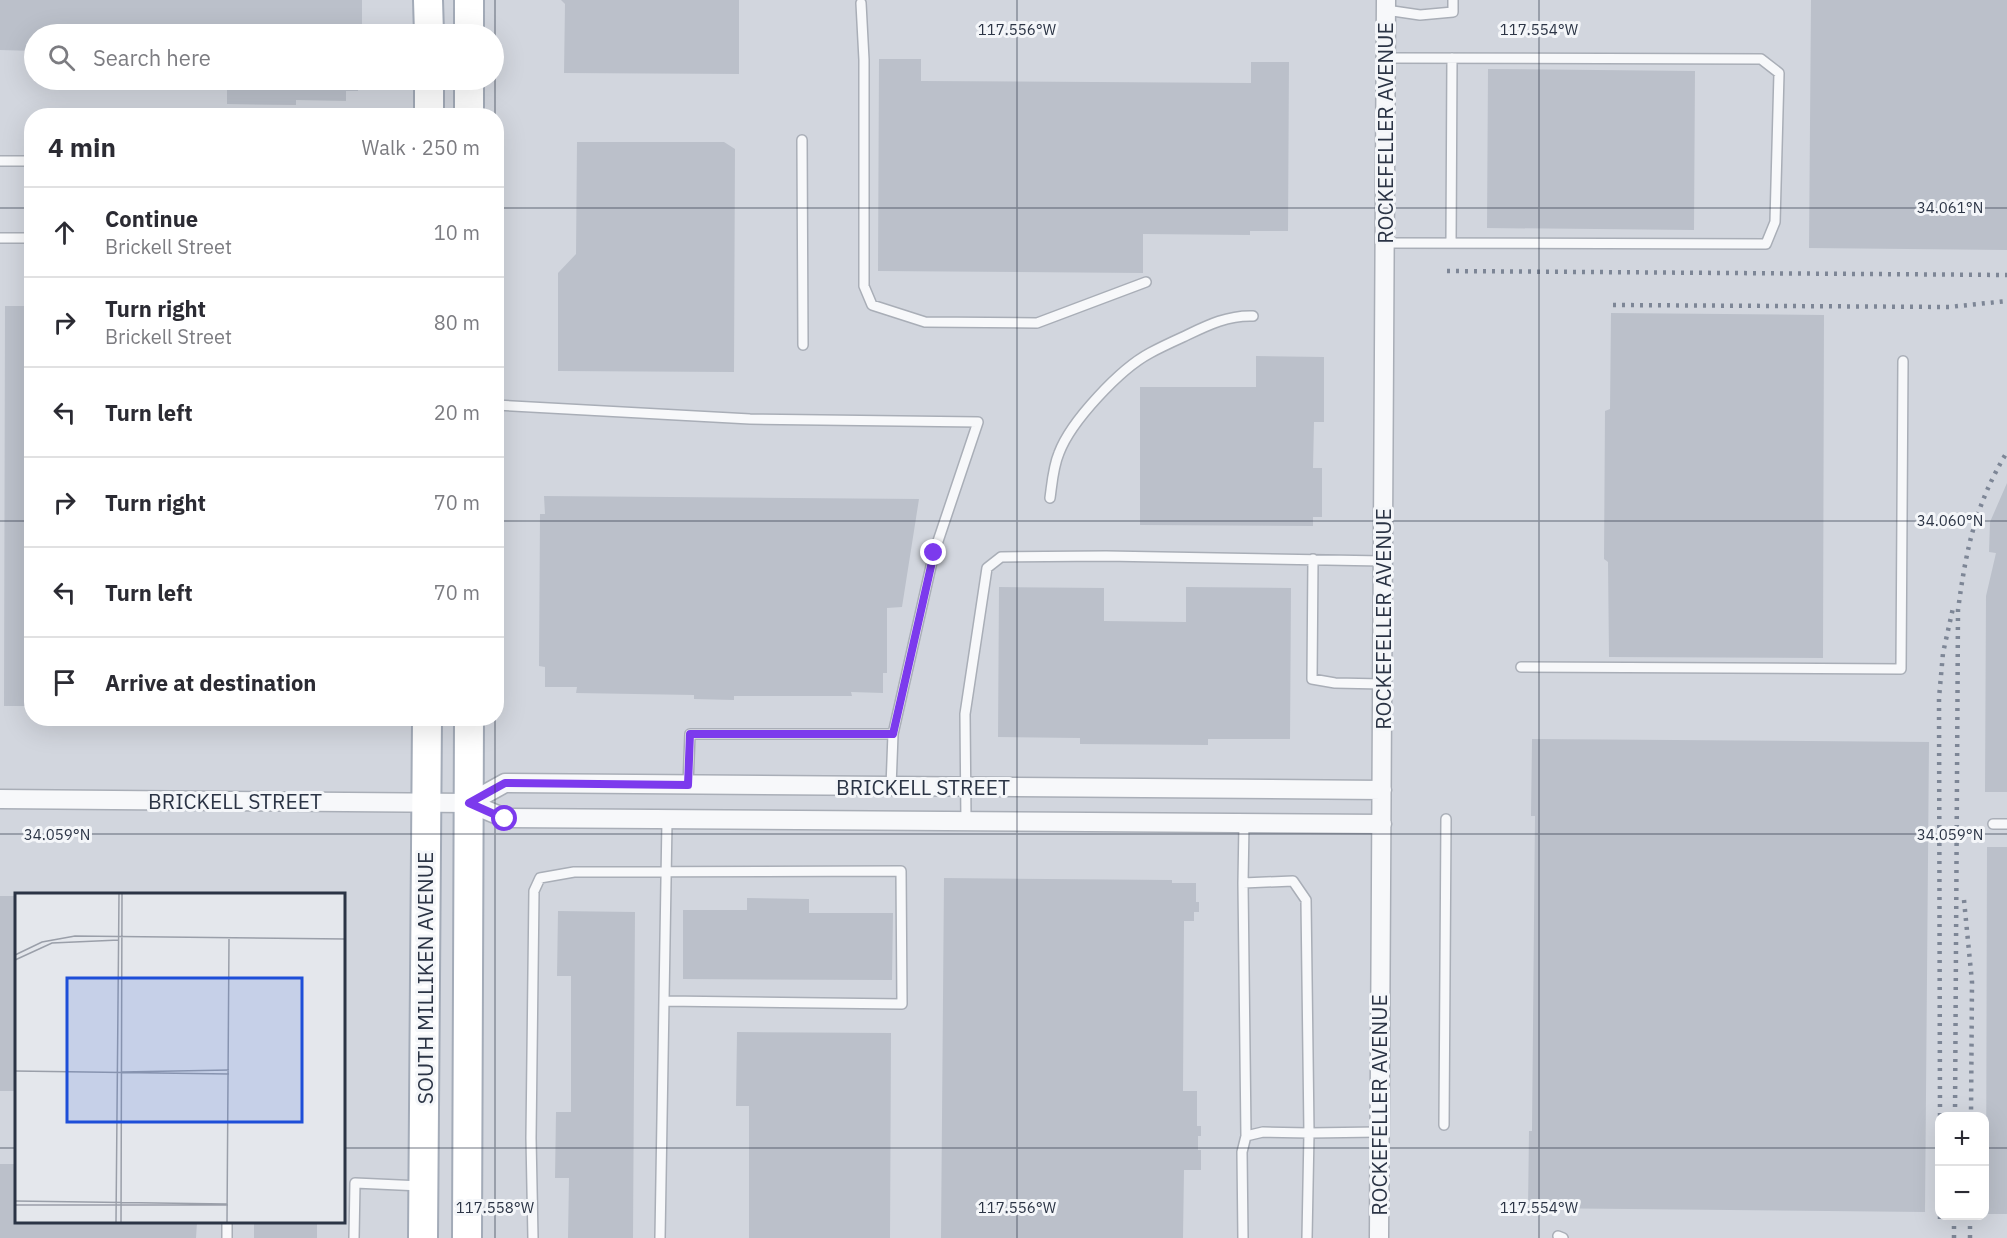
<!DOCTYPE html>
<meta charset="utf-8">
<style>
:root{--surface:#fff;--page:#f2f2f3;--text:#2b2b33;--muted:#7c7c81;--line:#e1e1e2}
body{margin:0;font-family:"IBM Plex Sans",sans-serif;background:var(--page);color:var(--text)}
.controls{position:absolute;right:18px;bottom:18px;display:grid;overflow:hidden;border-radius:12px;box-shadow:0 6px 24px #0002}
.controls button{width:54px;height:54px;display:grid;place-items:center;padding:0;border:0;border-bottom:2px solid var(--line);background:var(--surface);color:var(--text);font:30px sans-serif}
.stop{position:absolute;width:18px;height:18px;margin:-14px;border:4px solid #7c3aed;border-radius:50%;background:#fff}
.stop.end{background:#7c3aed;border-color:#fff;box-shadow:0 2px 6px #0008}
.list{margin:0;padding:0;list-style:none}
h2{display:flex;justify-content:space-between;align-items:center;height:78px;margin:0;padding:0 24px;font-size:26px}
h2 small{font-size:20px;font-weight:400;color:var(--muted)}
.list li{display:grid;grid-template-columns:39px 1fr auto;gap:18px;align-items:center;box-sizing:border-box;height:90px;padding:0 24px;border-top:2px solid var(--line)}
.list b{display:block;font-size:22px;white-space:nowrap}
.list p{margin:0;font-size:20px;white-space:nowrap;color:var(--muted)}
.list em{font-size:20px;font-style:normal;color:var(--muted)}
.icon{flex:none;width:33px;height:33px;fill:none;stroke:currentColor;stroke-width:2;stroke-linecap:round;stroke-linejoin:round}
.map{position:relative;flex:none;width:2007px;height:1238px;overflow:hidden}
.search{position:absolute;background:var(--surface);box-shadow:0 6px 24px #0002;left:24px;top:24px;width:480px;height:66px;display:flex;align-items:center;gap:15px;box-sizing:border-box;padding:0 21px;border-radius:33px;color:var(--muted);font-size:22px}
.panel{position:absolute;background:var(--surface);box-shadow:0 6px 24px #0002;left:24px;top:108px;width:480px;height:618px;border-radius:24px}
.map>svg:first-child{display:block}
</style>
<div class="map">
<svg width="2007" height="1238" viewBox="0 0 2007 1238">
<rect width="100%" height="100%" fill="#e4e7ec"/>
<path fill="#d2d6de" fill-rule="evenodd" d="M0 0H2007V1238H0ZM34 34H494V80H34ZM32 116H496V718H32ZM16 894H344V1222H16ZM1940 1116H1984V1216H1940Z"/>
<path fill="#bbc0ca" d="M0 0H362V34H34V51L0 50Z
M561 0H739V74L564 73 565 4Z
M1811 0H2007V250L1809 248Z
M879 59H921V81L1251 83V62H1289L1288 231H1250V235L1143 234V273L878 271Z
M1488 69 1695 71 1694 230 1487 228Z
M227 80H358V91H346V101L296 100V105L227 104Z
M577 142H724L735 149 734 372 558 371V273L576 254Z
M5 306H32V706H4Z
M1611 313 1824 315 1823 658 1609 657 1608 562 1604 559 1605 411 1610 409Z
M1256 356 1324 357V422H1314L1313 468H1322V517H1313V526L1140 525V387H1256Z
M2007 483V792H1985L1986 596 1996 553 1989 552 1990 522Z
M544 496 919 499 902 607 887 608V673H883V693L851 692 852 696H734V700L694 699V695L576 693 577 687H545V667L539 666 540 514H545Z
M999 587 1104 588V621L1186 622V587L1291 588 1290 739H1208V745L1080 744V738L998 737Z
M1532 739 1929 742 1925 1212 1528 1208 1529 1131H1532L1535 816H1531Z
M1987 847H2007V1214H1986Z
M944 878 1172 880V883H1196V902H1199V912H1194V921H1184L1183 1091H1197V1126H1201V1136H1198V1150H1201V1170H1184L1183 1238H941Z
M0 896H15L14 904H16V1091H0Z
M747 898 809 899V913H893L892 980 683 979V910H747Z
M558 911 635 912 633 1238H568L569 1178H555L556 1112H571V976H557Z
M737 1032 891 1033 890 1238H749V1106H736Z
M0 1164H16V1222H197L196 1238H0Z
M254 1222H317V1238H254Z"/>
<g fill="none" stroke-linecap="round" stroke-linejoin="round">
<defs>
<path id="service" d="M861 3 864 60V286L872 305 925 322 1037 323 1146 282
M1386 10 1420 15 1453 12V0
M802 140 803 345
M0 161H32
M0 238H32
M1384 243 1766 244 1775 222 1779 73 1761 59 1386 58
M1451 243 1452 58
M496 405 750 419 978 422 934 553 893 734
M1050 498C1052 484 1053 467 1059 453 1071 421 1120 369 1150 353 1161 347 1172 342 1183 337 1206 326 1227 315 1253 316
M1313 559 1312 679 1335 683 1382 684
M1521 667 1901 669 1903 361
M688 785 690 734H893L891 787
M966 821 965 714 987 568 1001 557 1106 556 1383 561
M1993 824H2007
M1243 883 1246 1136
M1444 1125 1446 819
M1558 1236 1563 1238
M227 1238V1222
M354 1238 355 1183 421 1186
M533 1238 531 1138 534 891 540 878 574 872 901 871 902 1004 664 1001
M660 1238 667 821
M1243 1238 1242 1152 1246 1136 1263 1132 1309 1133 1306 900 1293 881 1243 883 1244 823
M1307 1238 1309 1133 1379 1132"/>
<path id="minor" d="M0 799 469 803 505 818 1382 824
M469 803 505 783 1382 790
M1379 1238 1386 0"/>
<path id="primary" d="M428 0 429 34
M469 0V34
M429 80V116
M469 80V116
M423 1238 427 718
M467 1238 469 718"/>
</defs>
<use href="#service" stroke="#a9aeb7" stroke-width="12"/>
<use href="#minor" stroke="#a9aeb7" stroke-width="21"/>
<use href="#primary" stroke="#a3abb8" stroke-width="32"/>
<use href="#service" stroke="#f7f8fa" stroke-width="9"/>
<use href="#minor" stroke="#f7f8fa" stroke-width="18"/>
<use href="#primary" stroke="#fff" stroke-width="28"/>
<path stroke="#7d8696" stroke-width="4.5" stroke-dasharray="3 6" stroke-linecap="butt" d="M1447 271 2007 275
M1613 305 1949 307 2007 301
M1964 900 1972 982 1971 1116
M1940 1116 1939 698 1943 653 1953 608
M1955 1116 1958 610C1966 550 1975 505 2007 452
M1940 1216V1224
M1954 1238V1216
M1970 1238V1216"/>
</g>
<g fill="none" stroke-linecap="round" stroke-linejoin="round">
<path stroke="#7c3aed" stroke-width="8" d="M505 819 469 803 505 783 688 785 690 734H893L934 553"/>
</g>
<path fill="none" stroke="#2b3445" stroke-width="1.5" stroke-opacity="0.45" d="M495 0V116M1017 0V1238M1539 0V1238M0 208H32M496 208H2007M0 521H32M496 521H2007M495 718V1238M0 834H2007M0 1148H16M344 1148H1940M1984 1148H2007"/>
<g text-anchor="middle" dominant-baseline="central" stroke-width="6" stroke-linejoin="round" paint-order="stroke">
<g font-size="21" fill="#2b3445" stroke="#f4f6f9">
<text transform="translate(1385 133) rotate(-90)">ROCKEFELLER AVENUE</text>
<text transform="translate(1383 619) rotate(-90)">ROCKEFELLER AVENUE</text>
<text x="923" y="787">BRICKELL STREET</text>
<text x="235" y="801">BRICKELL STREET</text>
<text transform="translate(425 978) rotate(-90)">SOUTH MILLIKEN AVENUE</text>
<text transform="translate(1379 1105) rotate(-90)">ROCKEFELLER AVENUE</text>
</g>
</g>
<g transform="translate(15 893)">
<rect width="330" height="330" fill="#e4e7ec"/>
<path fill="none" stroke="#9a9fa9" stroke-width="1.5" d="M0 62 27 49 60 43 330 46M0 67 37 50 104 47M0 178 214 181M107 179 214 177M0 308 212 311M0 312H213M101 329 104 1M106 329 107 1M212 329 214 46"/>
<path fill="#1d4ed8" fill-opacity="0.15" stroke="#1d4ed8" stroke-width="3" d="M52 85H287V229H52Z"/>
<rect width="330" height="330" fill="none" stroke="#2b3445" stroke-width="3"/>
</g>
<g font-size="15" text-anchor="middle" fill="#2b3445" stroke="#f4f6f9" stroke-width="6" stroke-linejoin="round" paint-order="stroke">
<text x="1017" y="35">117.556°W</text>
<text x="1539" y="35">117.554°W</text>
<text x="1950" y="213">34.061°N</text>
<text x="1950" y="526">34.060°N</text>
<text x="57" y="840">34.059°N</text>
<text x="1950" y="840">34.059°N</text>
<text x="495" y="1213">117.558°W</text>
<text x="1017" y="1213">117.556°W</text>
<text x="1539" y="1213">117.554°W</text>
</g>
</svg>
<div class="controls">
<button>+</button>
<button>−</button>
</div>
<div class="stop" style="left:505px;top:819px"></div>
<div class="stop end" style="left:934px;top:553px"></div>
<div class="search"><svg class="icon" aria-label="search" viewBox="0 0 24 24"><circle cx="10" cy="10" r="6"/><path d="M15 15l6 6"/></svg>Search here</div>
<section class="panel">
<h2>4 min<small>Walk · 250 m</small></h2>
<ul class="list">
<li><svg class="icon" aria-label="ahead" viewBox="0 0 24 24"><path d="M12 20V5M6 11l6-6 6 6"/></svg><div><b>Continue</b><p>Brickell Street</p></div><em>10 m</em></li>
<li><svg class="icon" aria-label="right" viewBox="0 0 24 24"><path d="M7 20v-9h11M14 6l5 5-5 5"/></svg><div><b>Turn right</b><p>Brickell Street</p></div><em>80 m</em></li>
<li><svg class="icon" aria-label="left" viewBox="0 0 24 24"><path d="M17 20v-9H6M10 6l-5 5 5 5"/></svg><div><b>Turn left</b></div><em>20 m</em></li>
<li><svg class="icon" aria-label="right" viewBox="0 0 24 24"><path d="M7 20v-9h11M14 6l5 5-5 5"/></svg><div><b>Turn right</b></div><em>70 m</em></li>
<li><svg class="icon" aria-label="left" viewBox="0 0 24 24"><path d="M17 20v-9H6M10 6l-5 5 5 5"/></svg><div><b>Turn left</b></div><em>70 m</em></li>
<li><svg class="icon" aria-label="arrive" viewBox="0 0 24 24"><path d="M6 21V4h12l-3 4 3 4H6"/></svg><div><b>Arrive at destination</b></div></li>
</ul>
</section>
</div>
